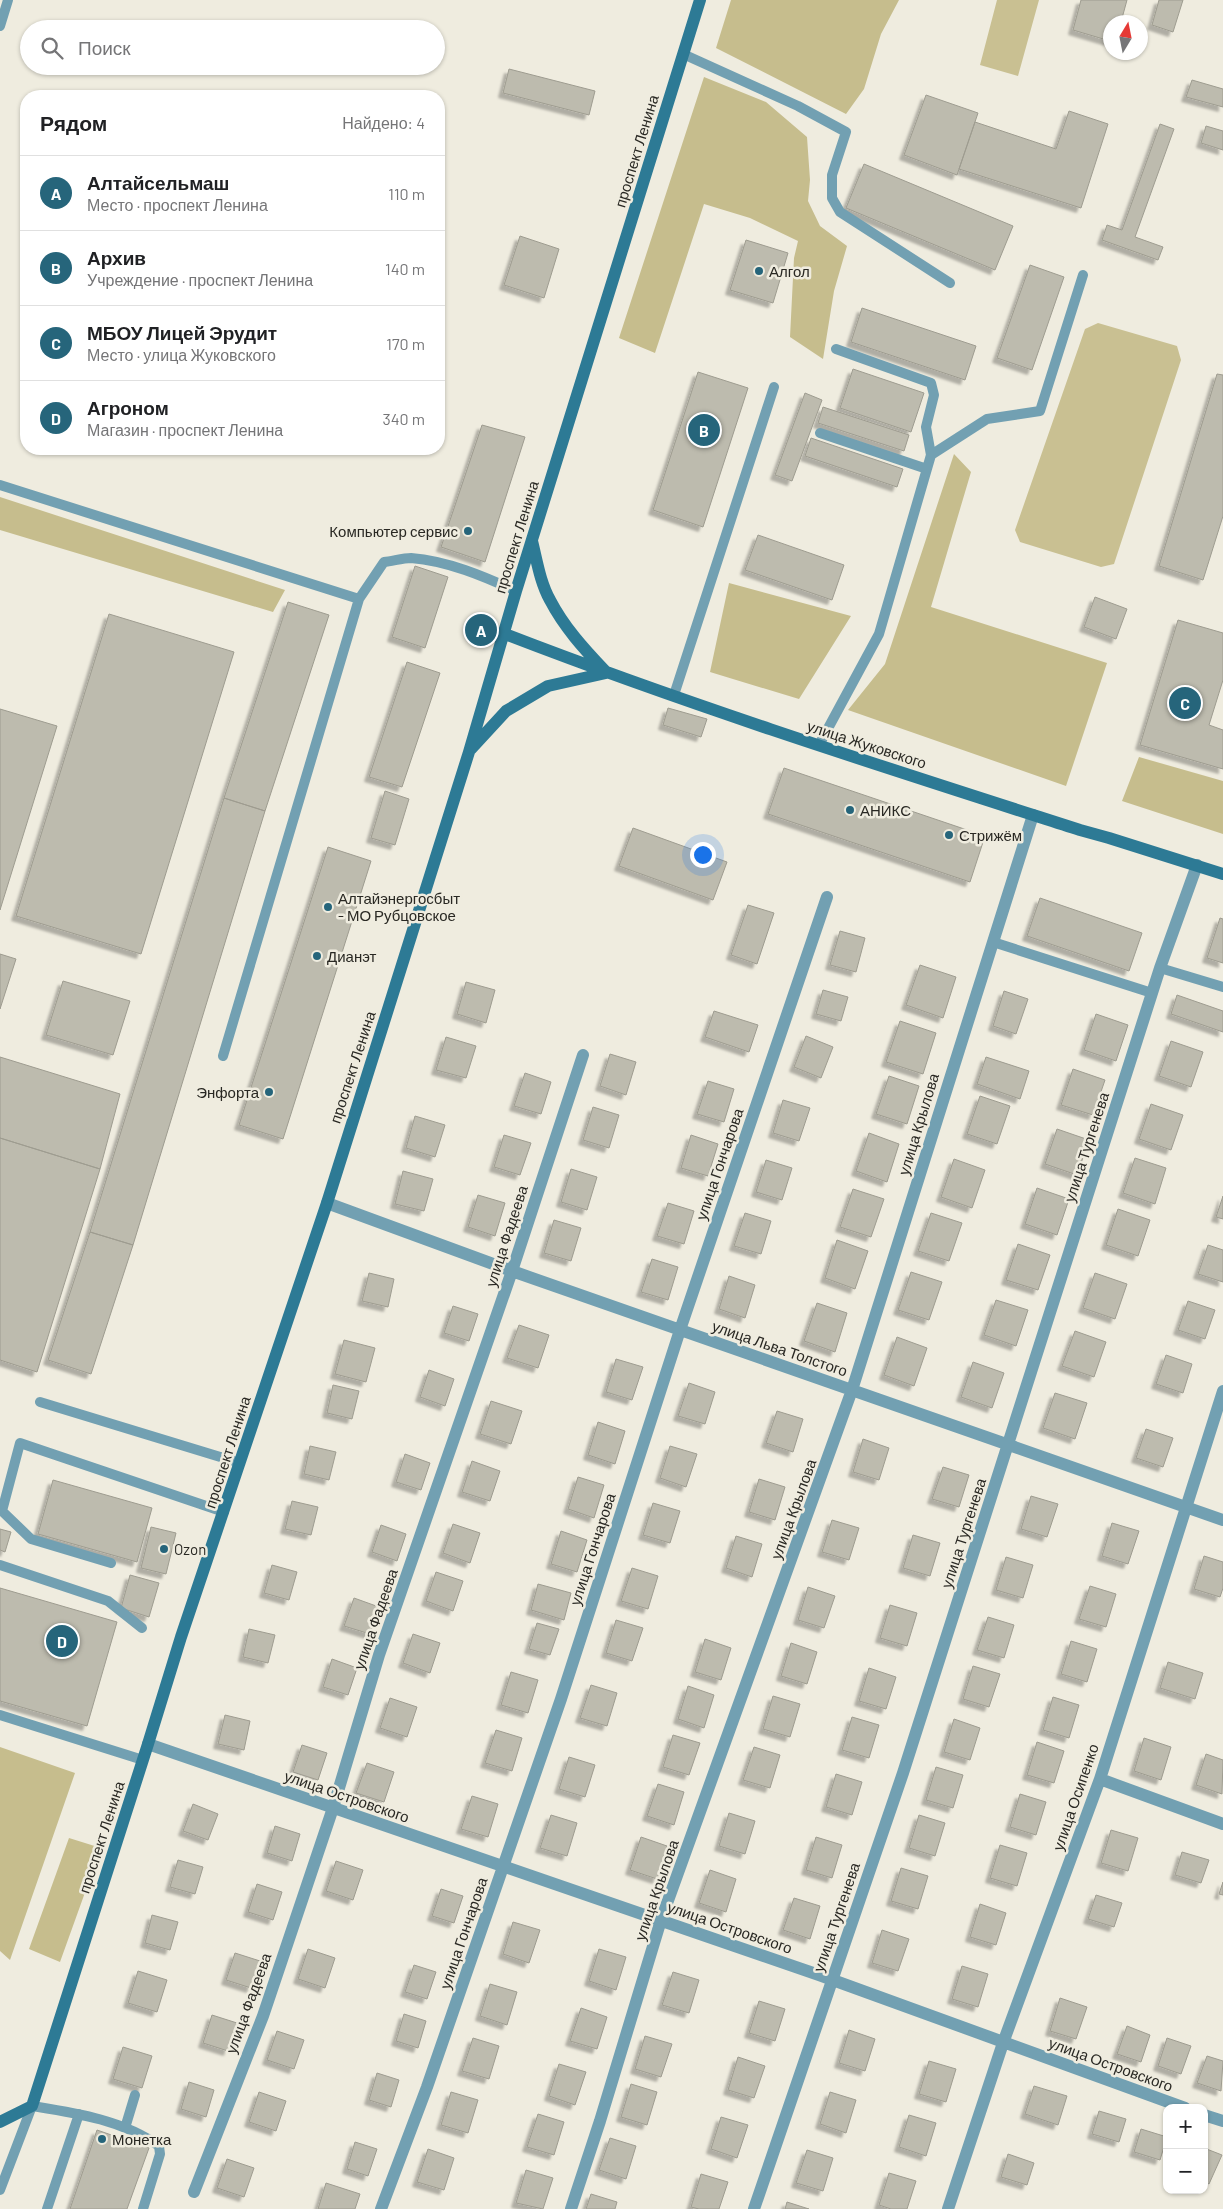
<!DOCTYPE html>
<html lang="ru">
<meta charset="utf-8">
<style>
:root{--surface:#fff;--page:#f6f6f6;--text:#202124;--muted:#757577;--line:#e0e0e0;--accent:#26657b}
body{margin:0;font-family:Barlow,sans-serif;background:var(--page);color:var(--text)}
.controls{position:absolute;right:15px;bottom:15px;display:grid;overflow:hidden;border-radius:10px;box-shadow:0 1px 4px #0004}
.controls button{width:45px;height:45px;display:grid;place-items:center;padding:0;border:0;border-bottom:1px solid var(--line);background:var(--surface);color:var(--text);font:25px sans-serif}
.compass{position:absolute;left:1103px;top:15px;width:45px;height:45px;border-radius:50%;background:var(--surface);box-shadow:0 1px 4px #0004;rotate:10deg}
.you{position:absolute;left:702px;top:854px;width:18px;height:18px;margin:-12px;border:4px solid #fff;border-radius:50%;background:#1a73e8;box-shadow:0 0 0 8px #1a73e833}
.badge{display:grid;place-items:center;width:32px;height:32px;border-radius:50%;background:var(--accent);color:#fff;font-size:16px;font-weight:700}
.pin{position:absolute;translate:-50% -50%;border:2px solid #fff;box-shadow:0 1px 5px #0006}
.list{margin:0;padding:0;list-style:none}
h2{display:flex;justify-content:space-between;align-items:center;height:65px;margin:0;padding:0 20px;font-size:21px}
h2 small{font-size:16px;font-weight:400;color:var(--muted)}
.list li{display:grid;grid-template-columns:32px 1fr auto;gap:15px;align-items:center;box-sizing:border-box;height:75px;padding:0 20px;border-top:1px solid var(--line)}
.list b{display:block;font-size:19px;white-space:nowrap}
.list p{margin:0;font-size:16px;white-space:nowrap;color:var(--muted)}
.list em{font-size:16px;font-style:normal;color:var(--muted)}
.icon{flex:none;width:28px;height:28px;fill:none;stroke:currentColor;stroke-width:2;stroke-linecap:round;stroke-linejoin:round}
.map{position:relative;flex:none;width:1223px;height:2209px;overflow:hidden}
.search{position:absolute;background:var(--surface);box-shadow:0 1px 4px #0004;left:20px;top:20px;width:425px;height:55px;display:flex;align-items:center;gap:12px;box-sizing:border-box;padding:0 18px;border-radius:28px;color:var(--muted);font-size:19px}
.panel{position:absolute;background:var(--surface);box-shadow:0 1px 4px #0004;left:20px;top:90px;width:425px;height:365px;border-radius:20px}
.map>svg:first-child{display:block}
</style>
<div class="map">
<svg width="1223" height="2209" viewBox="0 0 1223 2209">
<defs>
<filter id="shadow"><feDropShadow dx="-4.5" dy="4.5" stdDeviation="1" flood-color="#0004"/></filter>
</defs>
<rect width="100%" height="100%" fill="#efecdf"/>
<path fill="#c9c092" d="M997 0H1039L1018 76 980 65Z
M1098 323 1177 346 1181 360 1114 564 1101 567 1020 542 1015 530 1085 329Z"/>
<path fill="#c6bd8d" d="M731 0H899L881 34 864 89 846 114 716 48Z
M704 77 766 102 807 137 810 180 808 201 820 226 847 246 834 291 823 359 790 337 794 258 798 241 750 218 704 204 655 353 619 338Z
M954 454 971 472 931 607 1107 663 1066 786 848 710 885 664Z
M0 497 285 590 273 612 0 530Z
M729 583 851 616 799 699 710 672Z
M1139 757 1223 781V834L1122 801Z
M0 1747 75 1773 10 1960 0 1951Z
M69 1838 101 1848 60 1962 29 1949Z"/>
<path fill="#bdbbae" stroke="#9e9c90" filter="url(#shadow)" d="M1081 0H1127L1121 22H1110V41L1073 30Z
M1159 0H1183L1173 32 1152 25Z
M509 69 595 91 589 115 503 93Z
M1192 80 1223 89V107L1186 97Z
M926 95 978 113 957 175 904 155Z
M1069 111 1108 124 1081 208 959 169 975 122 1056 149Z
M1160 124 1174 129 1135 237 1163 247 1158 260 1102 240 1107 225 1122 230Z
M1206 126 1223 131V150L1201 143Z
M864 164 1013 226 995 270 846 208Z
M520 236 559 249 544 298 504 285Z
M746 240 788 253 773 303 730 290Z
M1030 265 1064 277 1032 370 997 358Z
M862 308 976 346 965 380 851 342Z
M853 369 924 393 911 432 840 408Z
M698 372 748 388 703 527 653 510Z
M1217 374 1223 375V516L1203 580 1159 566Z
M805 393 822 400 792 481 775 475Z
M823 407 909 435 904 451 818 423Z
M482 425 525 437 485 562 441 547Z
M811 438 903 469 897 487 805 456Z
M758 535 844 565 832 600 745 570Z
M415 566 448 577 425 648 392 637Z
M1095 597 1127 609 1116 639 1084 627Z
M288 602 329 615 265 811 224 798Z
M109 614 234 652 141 954 16 916Z
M1178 620 1223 633V680L1209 725 1223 730V769L1140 745Z
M407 662 440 673 402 787 369 777Z
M668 708 707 719 701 737 663 725Z
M0 709 57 726 0 910Z
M784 768 985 836 970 882 768 814Z
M385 791 409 799 395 845 371 838Z
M224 798 265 811 133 1245 90 1232Z
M633 828 727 862 713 900 619 866Z
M328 847 371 861 283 1139 239 1125Z
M1040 898 1142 933 1129 971 1027 936Z
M748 905 774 913 757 964 731 955Z
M1220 918 1223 919V963L1207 958Z
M840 931 865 938 856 972 830 965Z
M0 954 16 959 0 1009Z
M920 965 956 977 943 1018 906 1005Z
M63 981 130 1001 113 1055 46 1035Z
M466 982 495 990 486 1023 457 1014Z
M823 990 848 997 841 1021 816 1014Z
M1004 991 1028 999 1016 1034 993 1026Z
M1177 995 1223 1011V1032L1171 1014Z
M714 1011 758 1025 749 1052 705 1037Z
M1096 1014 1128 1025 1116 1061 1084 1050Z
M900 1021 936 1033 923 1074 886 1062Z
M806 1036 833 1047 821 1078 794 1067Z
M446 1037 476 1046 466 1078 436 1070Z
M1171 1041 1203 1052 1191 1087 1159 1076Z
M610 1054 636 1062 626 1095 600 1086Z
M0 1057 120 1094 100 1169 0 1138Z
M986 1057 1029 1071 1020 1099 977 1084Z
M1073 1069 1105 1080 1093 1115 1061 1105Z
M525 1073 551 1082 541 1114 514 1106Z
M889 1076 919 1086 907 1124 876 1114Z
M708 1081 734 1089 724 1122 697 1114Z
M980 1096 1010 1106 997 1144 967 1134Z
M783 1100 810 1108 799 1141 773 1133Z
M1151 1104 1183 1115 1171 1150 1139 1139Z
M593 1107 619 1115 609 1148 583 1140Z
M415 1116 445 1125 435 1157 406 1148Z
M1057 1129 1089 1140 1077 1175 1045 1164Z
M869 1133 899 1144 887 1182 856 1171Z
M504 1135 531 1143 520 1175 494 1167Z
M691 1135 718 1144 708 1176 681 1168Z
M0 1138 100 1169 37 1372 0 1360Z
M1135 1158 1166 1168 1155 1204 1123 1193Z
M954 1159 985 1170 972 1208 941 1197Z
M766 1160 792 1168 782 1200 756 1192Z
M571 1169 597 1177 587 1210 561 1202Z
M403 1171 433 1179 424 1211 395 1204Z
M1037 1188 1069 1199 1057 1235 1025 1224Z
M853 1189 884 1199 871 1237 840 1227Z
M478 1195 505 1203 495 1236 468 1227Z
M1223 1196V1219L1216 1217Z
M668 1203 694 1211 684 1244 657 1236Z
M1118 1209 1150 1220 1138 1256 1106 1245Z
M745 1213 771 1221 761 1254 734 1246Z
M931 1213 962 1223 949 1261 918 1251Z
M554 1220 581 1228 571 1261 544 1253Z
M90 1232 133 1245 91 1374 48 1360Z
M837 1240 868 1251 855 1289 825 1278Z
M1018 1244 1050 1255 1038 1290 1006 1280Z
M1208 1245 1223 1250V1282L1198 1274Z
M652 1259 678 1267 668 1300 641 1292Z
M911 1272 942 1282 929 1320 898 1310Z
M369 1273 394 1279 388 1307 362 1301Z
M1095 1273 1127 1284 1115 1319 1083 1308Z
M729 1276 755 1285 745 1318 719 1309Z
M996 1300 1028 1310 1016 1346 984 1335Z
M1188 1301 1215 1310 1205 1339 1178 1330Z
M817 1303 847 1313 835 1352 804 1341Z
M453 1306 478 1314 469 1341 444 1333Z
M519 1325 549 1335 538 1368 507 1358Z
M1075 1331 1106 1342 1094 1377 1062 1366Z
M897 1337 927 1348 914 1386 884 1375Z
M344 1340 375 1348 366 1382 335 1374Z
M1166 1355 1192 1364 1183 1393 1156 1384Z
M616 1359 643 1367 632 1400 606 1392Z
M973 1362 1004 1373 992 1408 961 1397Z
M429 1370 454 1379 445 1406 420 1397Z
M689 1383 715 1392 705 1424 678 1416Z
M333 1385 359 1391 352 1419 327 1413Z
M1055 1393 1087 1403 1075 1439 1043 1428Z
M491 1401 522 1411 511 1444 480 1434Z
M777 1411 803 1419 793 1452 766 1443Z
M598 1422 625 1431 615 1464 588 1455Z
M1146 1429 1173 1438 1163 1467 1136 1458Z
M863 1439 889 1448 879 1480 853 1472Z
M310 1446 336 1452 329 1480 304 1474Z
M670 1446 697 1454 686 1487 660 1478Z
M405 1454 430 1463 421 1490 396 1482Z
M472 1461 500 1471 490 1501 462 1492Z
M943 1467 969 1475 959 1507 932 1499Z
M578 1477 604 1485 594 1518 568 1509Z
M759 1479 785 1487 775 1520 749 1512Z
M53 1480 152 1508 137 1562 38 1534Z
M1031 1496 1058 1504 1047 1537 1021 1529Z
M292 1501 318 1507 311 1535 285 1529Z
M653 1503 680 1511 670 1543 643 1535Z
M832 1520 859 1528 849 1560 822 1552Z
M1112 1523 1139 1531 1128 1564 1102 1556Z
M453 1524 480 1533 470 1563 443 1553Z
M381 1525 406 1534 397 1561 372 1552Z
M151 1527 176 1533 166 1574 141 1568Z
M0 1529 11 1532 5 1552 0 1550Z
M561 1531 587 1540 577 1572 551 1564Z
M913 1535 940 1543 930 1576 903 1568Z
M736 1536 762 1544 752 1577 726 1568Z
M1204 1556 1223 1562V1588L1220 1597 1194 1589Z
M1006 1557 1033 1565 1023 1598 996 1590Z
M272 1565 297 1572 289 1600 264 1593Z
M632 1568 658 1576 648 1609 621 1601Z
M436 1572 463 1581 453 1611 426 1601Z
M130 1575 159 1583 149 1617 121 1608Z
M538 1584 571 1593 564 1620 531 1610Z
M1090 1586 1116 1594 1106 1627 1079 1619Z
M808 1587 835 1596 824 1628 798 1620Z
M0 1588 117 1622 87 1726 0 1701Z
M354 1598 379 1607 370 1634 344 1626Z
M890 1605 917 1613 907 1646 880 1638Z
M988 1617 1014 1625 1004 1658 977 1650Z
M616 1620 643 1628 632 1661 606 1653Z
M537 1623 559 1629 550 1655 529 1649Z
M249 1629 275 1635 268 1663 243 1657Z
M413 1634 440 1643 430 1673 403 1663Z
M705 1639 731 1648 721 1680 695 1672Z
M1071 1641 1097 1649 1087 1682 1061 1674Z
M791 1643 817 1652 807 1684 781 1676Z
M332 1659 357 1668 348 1695 323 1687Z
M1168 1662 1203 1673 1195 1699 1160 1688Z
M973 1666 1000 1674 989 1707 963 1699Z
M869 1668 896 1677 886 1709 859 1701Z
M511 1672 538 1680 528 1713 501 1705Z
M591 1685 617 1693 607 1726 580 1718Z
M688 1686 714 1695 704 1728 678 1719Z
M773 1696 800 1704 790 1737 763 1729Z
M1053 1697 1079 1705 1069 1738 1043 1730Z
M390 1698 417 1707 407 1737 380 1728Z
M225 1715 250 1721 244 1750 218 1744Z
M852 1717 879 1725 869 1758 842 1750Z
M954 1719 980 1728 970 1760 944 1752Z
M496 1730 522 1738 512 1771 485 1763Z
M673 1735 700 1743 689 1775 663 1767Z
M1144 1738 1171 1747 1161 1780 1134 1771Z
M1037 1742 1064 1751 1054 1783 1027 1775Z
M302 1745 327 1753 318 1780 293 1772Z
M754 1747 780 1755 770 1788 743 1780Z
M1206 1754 1223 1760 1222 1794 1196 1785Z
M569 1757 595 1765 585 1797 559 1789Z
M367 1763 394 1772 384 1802 356 1793Z
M936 1767 963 1775 953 1808 926 1800Z
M836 1774 862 1782 852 1815 826 1807Z
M658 1784 684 1792 674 1825 647 1816Z
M1020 1794 1046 1802 1036 1835 1010 1827Z
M472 1796 498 1804 488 1837 461 1829Z
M193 1804 218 1814 208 1840 183 1831Z
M729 1813 755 1821 745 1854 719 1846Z
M551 1815 577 1823 567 1856 540 1848Z
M919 1815 945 1823 935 1856 909 1848Z
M275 1826 300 1834 292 1861 267 1853Z
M1111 1830 1138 1838 1128 1871 1101 1863Z
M641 1837 667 1846 657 1879 630 1870Z
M816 1837 842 1845 832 1878 806 1870Z
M1000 1845 1027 1853 1017 1886 990 1878Z
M1182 1852 1209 1860 1201 1883 1175 1875Z
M178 1860 203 1867 195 1894 170 1887Z
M336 1861 363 1870 353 1900 326 1891Z
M901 1868 928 1876 918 1909 891 1901Z
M710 1870 736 1879 726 1912 699 1903Z
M1223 1882V1895L1219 1894Z
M257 1884 282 1892 273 1920 248 1912Z
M441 1889 463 1896 454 1923 432 1916Z
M1096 1895 1122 1903 1114 1927 1088 1919Z
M794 1898 820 1906 810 1939 783 1930Z
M980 1904 1006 1913 996 1945 970 1937Z
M152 1915 178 1922 170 1950 145 1943Z
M513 1922 540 1930 529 1963 503 1954Z
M882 1930 909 1939 898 1971 872 1963Z
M308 1949 335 1958 325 1988 298 1979Z
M599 1949 626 1957 616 1990 589 1981Z
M235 1953 260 1961 251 1988 226 1980Z
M414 1965 436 1972 427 1999 405 1992Z
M962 1966 988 1974 978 2007 952 1999Z
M138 1971 167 1980 157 2012 128 2003Z
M673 1972 699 1980 689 2013 662 2005Z
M490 1984 517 1992 507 2025 480 2016Z
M1060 1998 1087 2007 1076 2039 1050 2031Z
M759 2001 785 2009 775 2041 749 2033Z
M581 2008 607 2017 597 2049 570 2041Z
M404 2014 426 2021 418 2048 396 2041Z
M212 2015 237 2023 228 2051 203 2043Z
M1127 2026 1150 2035 1141 2062 1117 2054Z
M849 2030 875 2039 865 2071 839 2063Z
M277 2031 304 2040 294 2069 267 2060Z
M645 2036 672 2044 661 2077 635 2069Z
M473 2038 499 2046 489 2079 462 2071Z
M1167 2038 1191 2046 1181 2074 1158 2066Z
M123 2047 152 2056 142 2088 113 2079Z
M1207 2056 1223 2061 1221 2091 1197 2083Z
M738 2057 765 2066 754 2098 728 2090Z
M929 2061 956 2069 946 2102 919 2094Z
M559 2064 586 2072 575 2105 549 2096Z
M377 2073 399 2080 391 2107 369 2100Z
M189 2082 214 2090 206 2117 181 2109Z
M631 2084 657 2092 647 2125 621 2117Z
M1034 2086 1067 2096 1058 2125 1025 2114Z
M259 2092 286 2101 276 2131 249 2122Z
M451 2092 478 2100 468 2133 441 2125Z
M830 2092 856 2100 846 2133 820 2124Z
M1099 2111 1126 2119 1119 2142 1092 2134Z
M538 2114 564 2122 554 2155 527 2147Z
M909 2115 936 2123 926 2156 899 2147Z
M721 2117 748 2125 737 2158 711 2149Z
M1141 2129 1167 2137 1160 2160 1134 2152Z
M97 2130 149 2148 127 2209H70Z
M610 2138 636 2146 626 2179 599 2170Z
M355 2142 377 2149 368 2176 347 2169Z
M1204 2148 1222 2155 1209 2184 1204 2181Z
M428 2149 454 2158 444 2190 417 2182Z
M807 2150 833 2158 823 2191 796 2183Z
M1008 2154 1034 2163 1027 2185 1001 2177Z
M227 2159 254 2168 244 2197 217 2188Z
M526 2170 553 2178 543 2209 516 2203Z
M889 2173 916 2181 907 2209H891L879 2205Z
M701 2174 728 2182 719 2209H699L691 2207Z
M326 2183 360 2194 355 2209H318Z
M591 2194 617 2202 615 2209H586Z
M787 2202 809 2209H785Z"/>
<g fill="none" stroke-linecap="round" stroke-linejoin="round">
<path stroke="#72a0b2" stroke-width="10" d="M0 26 8 0
M683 54 798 106 846 132 832 175V198L840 212 950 283
M836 349 931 383 934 395 926 427 931 455
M820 433 927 469
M0 485 359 599
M674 695 774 387
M819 745 879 634 931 455 987 419 1040 411 1083 275
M993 942 1152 993
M1160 968 1223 987
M223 1056 359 599 384 562C393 561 403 558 411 558 448 561 483 576 516 591
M40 1402 240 1463
M111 1563 31 1539 2 1511 20 1443 224 1512
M0 1565 108 1601 142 1628
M0 1715 143 1760
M125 2128 135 2095
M0 2190 32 2106C75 2113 123 2120 159 2146L160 2154 143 2209
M47 2209 79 2114"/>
<path stroke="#72a0b2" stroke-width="12" d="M327 1203 512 1271 1223 1520
M148 1744 819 1975 1185 2108
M1100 1779 1223 1824
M1204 2115 1223 2121
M194 2192 263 2016 333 1808 379 1655 512 1271 583 1055
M381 2209 427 2087 561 1699 680 1330 827 897
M571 2209 600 2121 661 1920 852 1390 1033 815
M754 2209 903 1773 1160 968 1197 865
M948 2209 1003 2043 1100 1779 1223 1391"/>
<path stroke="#2d7a95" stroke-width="12" d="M532 541C537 561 540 582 550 600 564 627 584 649 605 671
M505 634C694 707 887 768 1080 830L1109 838 1223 874
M471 749 506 711 548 686 606 673
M0 2122 32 2106 148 1744 181 1637 327 1203 469 752 516 591 700 0"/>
</g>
<g fill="#26657b" stroke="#efecdf" stroke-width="2">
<circle cx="759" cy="271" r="5"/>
<circle cx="468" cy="531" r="5"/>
<circle cx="850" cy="810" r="5"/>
<circle cx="949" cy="835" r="5"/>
<circle cx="328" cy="907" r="5"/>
<circle cx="317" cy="956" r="5"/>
<circle cx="269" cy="1092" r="5"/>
<circle cx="164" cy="1549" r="5"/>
<circle cx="102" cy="2139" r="5"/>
</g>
<g text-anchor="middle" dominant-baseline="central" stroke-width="5" stroke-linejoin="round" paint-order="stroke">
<g font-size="15" fill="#292823" stroke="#efecdf">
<text transform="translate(636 151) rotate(-73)">проспект Ленина</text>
<text transform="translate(516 537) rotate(-73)">проспект Ленина</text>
<text transform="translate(867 744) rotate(18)">улица Жуковского</text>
<text transform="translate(352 1067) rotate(-72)">проспект Ленина</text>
<text transform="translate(918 1124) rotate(-73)">улица Крылова</text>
<text transform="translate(1086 1147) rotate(-72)">улица Тургенева</text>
<text transform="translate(719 1164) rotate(-71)">улица Гончарова</text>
<text transform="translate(506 1236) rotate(-72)">улица Фадеева</text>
<text transform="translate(780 1348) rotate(19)">улица Льва Толстого</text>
<text transform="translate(227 1452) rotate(-72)">проспект Ленина</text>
<text transform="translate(793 1509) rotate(-70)">улица Крылова</text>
<text transform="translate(963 1533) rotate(-72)">улица Тургенева</text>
<text transform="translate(592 1549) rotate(-72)">улица Гончарова</text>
<text transform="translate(375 1619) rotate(-71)">улица Фадеева</text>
<text transform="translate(347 1796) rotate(19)">улица Островского</text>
<text transform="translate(1075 1797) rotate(-71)">улица Осипенко</text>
<text transform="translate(101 1837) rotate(-72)">проспект Ленина</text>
<text transform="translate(656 1890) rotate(-71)">улица Крылова</text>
<text transform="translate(836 1917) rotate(-71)">улица Тургенева</text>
<text transform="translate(730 1927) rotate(19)">улица Островского</text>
<text transform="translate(463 1933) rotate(-71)">улица Гончарова</text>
<text transform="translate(248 2003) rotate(-70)">улица Фадеева</text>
<text transform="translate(1111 2064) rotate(20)">улица Островского</text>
</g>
<g font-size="15" fill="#292823" stroke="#efecdf" text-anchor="start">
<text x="769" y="271">Алгол</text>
<text x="458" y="531" text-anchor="end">Компьютер сервис</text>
<text x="860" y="810">АНИКС</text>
<text x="959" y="835">Стрижём</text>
<text x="338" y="898">Алтайэнергосбыт<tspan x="338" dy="17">- МО Рубцовское</tspan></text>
<text x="327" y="956">Дианэт</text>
<text x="259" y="1092" text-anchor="end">Энфорта</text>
<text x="174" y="1549">Ozon</text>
<text x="112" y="2139">Монетка</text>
</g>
</g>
</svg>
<div class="controls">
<button>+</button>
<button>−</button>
</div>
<svg class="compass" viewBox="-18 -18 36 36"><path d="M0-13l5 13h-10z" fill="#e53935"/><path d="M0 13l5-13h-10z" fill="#757577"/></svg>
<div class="you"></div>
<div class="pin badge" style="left:481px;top:630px">A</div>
<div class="pin badge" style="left:704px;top:430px">B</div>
<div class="pin badge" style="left:1185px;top:703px">C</div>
<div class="pin badge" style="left:62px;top:1641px">D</div>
<div class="search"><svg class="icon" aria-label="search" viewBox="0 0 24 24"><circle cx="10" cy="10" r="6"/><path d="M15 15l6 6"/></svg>Поиск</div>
<section class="panel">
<h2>Рядом<small>Найдено: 4</small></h2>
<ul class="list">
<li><span class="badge">A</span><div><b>Алтайсельмаш</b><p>Место · проспект Ленина</p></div><em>110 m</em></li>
<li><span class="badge">B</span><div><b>Архив</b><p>Учреждение · проспект Ленина</p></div><em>140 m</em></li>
<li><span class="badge">C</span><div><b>МБОУ Лицей Эрудит</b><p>Место · улица Жуковского</p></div><em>170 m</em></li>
<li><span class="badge">D</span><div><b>Агроном</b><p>Магазин · проспект Ленина</p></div><em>340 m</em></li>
</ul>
</section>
</div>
